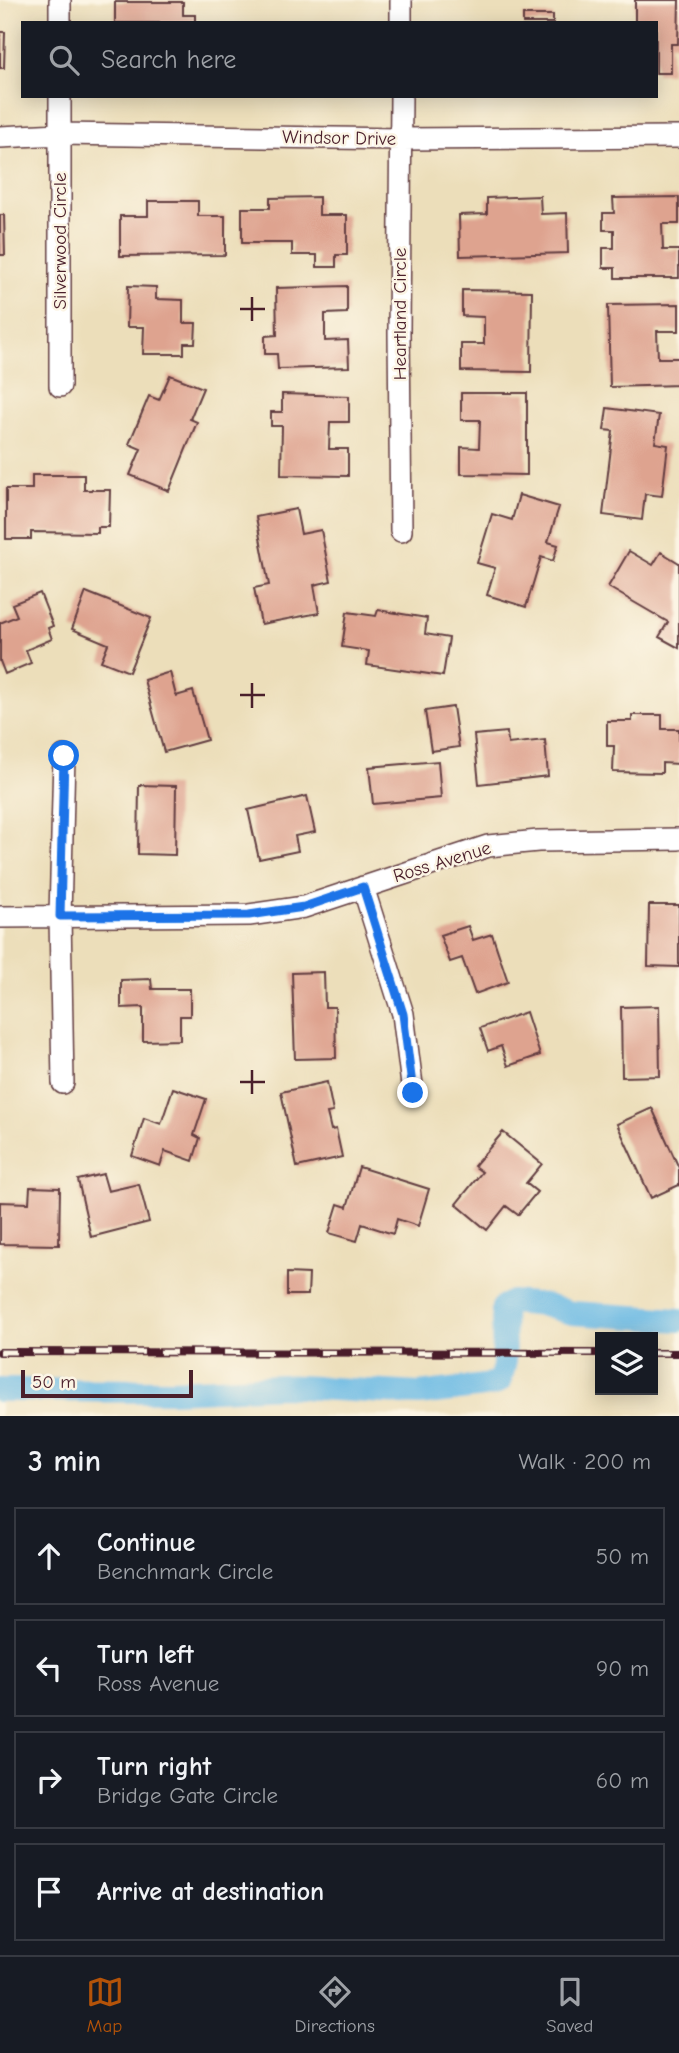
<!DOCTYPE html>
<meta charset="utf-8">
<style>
:root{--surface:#171b24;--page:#20242c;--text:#f1f3f6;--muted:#9ea1a6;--line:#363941;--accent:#b45309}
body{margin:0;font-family:"Comic Neue",sans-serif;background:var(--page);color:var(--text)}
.controls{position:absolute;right:21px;bottom:21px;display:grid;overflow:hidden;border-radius:0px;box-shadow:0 4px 18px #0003}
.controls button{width:63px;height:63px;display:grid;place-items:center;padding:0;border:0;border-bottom:2px solid var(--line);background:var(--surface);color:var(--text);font:35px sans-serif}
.scale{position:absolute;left:21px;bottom:18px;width:172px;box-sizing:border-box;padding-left:7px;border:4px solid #4a1f2b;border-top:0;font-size:19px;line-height:24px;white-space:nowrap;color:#4a1f2b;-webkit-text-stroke:5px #fcf5e5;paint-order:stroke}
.stop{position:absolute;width:21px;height:21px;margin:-16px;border:5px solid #1a73e8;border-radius:50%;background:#fff}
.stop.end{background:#1a73e8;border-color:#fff;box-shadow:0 2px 7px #0008}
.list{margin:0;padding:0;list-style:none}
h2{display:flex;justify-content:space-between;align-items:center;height:91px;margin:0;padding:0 28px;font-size:30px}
h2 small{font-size:23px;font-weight:400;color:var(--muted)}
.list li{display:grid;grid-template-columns:46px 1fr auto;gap:21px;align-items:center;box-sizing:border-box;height:98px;margin:0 14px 14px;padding:0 14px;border:2px solid var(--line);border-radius:0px}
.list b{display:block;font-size:26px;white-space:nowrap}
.list p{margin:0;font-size:23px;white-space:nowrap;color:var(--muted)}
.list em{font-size:23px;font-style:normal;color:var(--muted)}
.icon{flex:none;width:38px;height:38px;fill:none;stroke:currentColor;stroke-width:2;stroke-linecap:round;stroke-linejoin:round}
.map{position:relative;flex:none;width:679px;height:1416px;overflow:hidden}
.search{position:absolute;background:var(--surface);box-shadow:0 4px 18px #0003;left:21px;right:21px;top:21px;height:77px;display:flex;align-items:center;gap:18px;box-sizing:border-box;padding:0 24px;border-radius:0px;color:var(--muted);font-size:26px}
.sheet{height:539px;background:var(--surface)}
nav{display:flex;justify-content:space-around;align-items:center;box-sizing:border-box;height:98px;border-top:2px solid var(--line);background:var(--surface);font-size:19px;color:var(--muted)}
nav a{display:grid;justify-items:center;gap:4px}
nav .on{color:var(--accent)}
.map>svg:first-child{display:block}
</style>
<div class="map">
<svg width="679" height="1416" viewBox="0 0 679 1416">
<rect width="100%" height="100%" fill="#fcf5e5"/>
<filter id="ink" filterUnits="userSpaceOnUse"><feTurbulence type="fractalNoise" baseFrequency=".0143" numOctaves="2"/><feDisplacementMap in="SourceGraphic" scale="14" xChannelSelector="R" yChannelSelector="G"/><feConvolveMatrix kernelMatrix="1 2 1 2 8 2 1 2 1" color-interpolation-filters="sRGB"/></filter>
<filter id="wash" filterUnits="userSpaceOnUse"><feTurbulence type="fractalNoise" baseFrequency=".00686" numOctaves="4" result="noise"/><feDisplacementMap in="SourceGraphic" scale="28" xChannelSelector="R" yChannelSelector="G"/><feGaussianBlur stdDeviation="1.57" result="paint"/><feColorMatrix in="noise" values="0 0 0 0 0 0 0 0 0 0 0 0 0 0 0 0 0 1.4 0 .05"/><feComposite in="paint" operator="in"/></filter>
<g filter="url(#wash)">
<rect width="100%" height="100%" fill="#ecdeba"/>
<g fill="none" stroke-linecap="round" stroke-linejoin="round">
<path stroke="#69b9e4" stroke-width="24" d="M0 1390 172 1391 282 1386 419 1394 492 1385 500 1381 504 1366 503 1308 512 1302 543 1305 572 1313 679 1320"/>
</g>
<g id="blocks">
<path fill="#dea38f" d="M635 0H679L678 44H671V73H656V23H635Z
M115 2H183V15H195V23H115Z
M523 15H553V23H523Z
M0 32H5L4 68H0Z
M540 196 541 214 567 213 568 253 460 256 459 215 487 214V198Z
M319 197V215H347V255H336V267H317V255H292V243H242V208H270V198Z
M679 197V224H662L663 250H679V278H615V268H603V248H614V230H603V213H614L613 198Z
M148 201H198V216H225V255L120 256V216H148Z
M0 215H4L5 255H0Z
M128 286 156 287V299L183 300V323H196L195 343H184V354H143L144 327H127Z
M347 286V313L325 314V341L348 340 349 367 278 369 277 354H265V336L277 335 276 288Z
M462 290 532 291 531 372 461 371V344H484V317L462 316Z
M679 304V331H657L658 358H679V385L610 387 608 305Z
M170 375 203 388 190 419 197 422 169 491 130 475 141 449 129 444 149 396 159 400Z
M461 393H527V475L461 474V447L479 448 480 420H461Z
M282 394 349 396V422H330L329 449H348V476L281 475 282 426H271V412H282Z
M607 408 659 415 655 443 668 445 662 496 645 494 642 520 603 515 613 431 604 430Z
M32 475H84V490H110L109 527H98V533L31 532V539H6V489H32Z
M519 495 559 507 548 542 558 545 553 561 541 557 526 607 487 595 495 568 477 563 492 514 512 520Z
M296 509 301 534 321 530 331 581 314 585 319 613 261 624 254 588 269 585 256 517Z
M629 551 653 565 661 552 679 563V648L659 637 668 622 608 587Z
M86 592 151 618 129 672 101 661 108 644 72 629Z
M40 593 53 626 48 628 52 639 26 650 31 663 5 674 0 661V623L17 616 12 604Z
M378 610 427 618 425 634 449 638 443 676 367 665 369 651 342 647 347 612 376 616Z
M170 672 176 696 193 691 207 740 164 752 144 680Z
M453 707 459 747 431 751 425 711Z
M632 715H662V729H679V764L662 763V773L613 772 614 746H607V721H632Z
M507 732 508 744 545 740 548 776 479 784 474 735Z
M438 761 441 798 373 804 369 767Z
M139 785 176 786 175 855 138 854Z
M307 796 315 832 295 836 298 851 259 859 248 810Z
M649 905H679V967L648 966Z
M468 926 473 940 492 934 508 982 475 994 462 958 450 962 440 935Z
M324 972 325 1007H335L336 1058 295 1059 292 973Z
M151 979 152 989H190V1016H180V1040L143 1041V1007L121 1008V980Z
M659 1006 660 1076 622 1077 621 1007Z
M526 1012 540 1055 508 1066 501 1046 488 1051 480 1028Z
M327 1082 333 1112 327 1113 331 1130 336 1129 342 1157 297 1167 281 1092Z
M173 1088 206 1099 194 1135 200 1138 193 1161 165 1151 160 1166 132 1156 144 1118 161 1124Z
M652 1108 679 1168V1185L651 1198 617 1124Z
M503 1132 542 1164 526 1183 537 1192 518 1215 506 1206 487 1230 456 1204 482 1172 474 1166Z
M359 1167 429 1189 418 1226 397 1219 393 1234 362 1224 357 1241 329 1233 338 1204 347 1207Z
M103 1174 108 1191 139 1184 149 1222 91 1237 78 1180Z
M30 1187 60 1188 59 1245 0 1244V1202L29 1203Z
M287 1273 309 1274 308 1295H287Z"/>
</g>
</g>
<g filter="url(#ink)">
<use href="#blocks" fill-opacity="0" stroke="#623c40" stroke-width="2"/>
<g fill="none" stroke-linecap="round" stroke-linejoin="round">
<defs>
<path id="minor" d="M60 0V23
M401 23V0
M60 96V386
M401 96 399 333 401 531
M0 137 59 134 401 139 679 137
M363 887 403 1014 413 1093
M0 917 249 915 304 907 488 846 538 841 679 839
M63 1083 60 916 64 756"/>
</defs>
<use href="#minor" stroke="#623c40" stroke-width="24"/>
<use href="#minor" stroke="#fff" stroke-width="21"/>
<defs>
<path id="rail" d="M0 1352 600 1353
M653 1353H679"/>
</defs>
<use href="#rail" stroke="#4a1f2b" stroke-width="8"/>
<use href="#rail" stroke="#fcf5e5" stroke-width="5" stroke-dasharray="16" stroke-linecap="butt"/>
</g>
</g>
<g fill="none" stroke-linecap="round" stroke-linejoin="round" filter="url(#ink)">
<path stroke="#1a73e8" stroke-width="9" d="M64 756 60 916 249 915 304 907 363 887 403 1014 413 1093"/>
</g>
<path fill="none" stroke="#4a1f2b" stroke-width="2.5" d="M252 297V321M240 309H265M252 683V708M240 695H265M252 1070V1094M240 1082H265"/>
<g text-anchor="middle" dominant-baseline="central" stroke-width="5" stroke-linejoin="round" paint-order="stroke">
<g font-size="19" fill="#4a1f2b" stroke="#fcf5e5">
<text transform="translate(339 138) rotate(1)">Windsor Drive</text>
<text transform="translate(60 241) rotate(-90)">Silverwood Circle</text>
<text transform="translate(400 314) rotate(-90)">Heartland Circle</text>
<text transform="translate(442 862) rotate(-17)">Ross Avenue</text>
</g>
</g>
</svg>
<div class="controls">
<button><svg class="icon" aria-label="layers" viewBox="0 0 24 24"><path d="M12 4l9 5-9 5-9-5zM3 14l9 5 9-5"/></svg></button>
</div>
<div class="scale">50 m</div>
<div class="stop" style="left:64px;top:756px"></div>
<div class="stop end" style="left:413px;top:1093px"></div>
<div class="search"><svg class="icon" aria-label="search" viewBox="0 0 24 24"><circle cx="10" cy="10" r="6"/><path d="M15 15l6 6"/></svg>Search here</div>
</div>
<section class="sheet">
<h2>3 min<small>Walk · 200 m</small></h2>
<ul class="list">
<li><svg class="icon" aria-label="ahead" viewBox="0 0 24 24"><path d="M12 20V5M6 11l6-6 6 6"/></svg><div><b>Continue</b><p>Benchmark Circle</p></div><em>50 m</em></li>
<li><svg class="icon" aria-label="left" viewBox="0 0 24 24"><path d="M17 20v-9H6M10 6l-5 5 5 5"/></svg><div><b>Turn left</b><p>Ross Avenue</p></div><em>90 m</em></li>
<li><svg class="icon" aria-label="right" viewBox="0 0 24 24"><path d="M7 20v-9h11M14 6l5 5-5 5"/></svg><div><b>Turn right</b><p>Bridge Gate Circle</p></div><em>60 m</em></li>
<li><svg class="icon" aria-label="arrive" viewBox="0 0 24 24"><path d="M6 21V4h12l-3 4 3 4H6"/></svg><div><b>Arrive at destination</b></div></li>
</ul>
</section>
<nav>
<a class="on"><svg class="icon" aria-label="map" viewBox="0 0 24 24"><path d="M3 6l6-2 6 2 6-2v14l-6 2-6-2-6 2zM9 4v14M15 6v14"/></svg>Map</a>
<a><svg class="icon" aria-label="directions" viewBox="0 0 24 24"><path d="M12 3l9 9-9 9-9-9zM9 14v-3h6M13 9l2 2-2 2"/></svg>Directions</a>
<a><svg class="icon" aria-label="saved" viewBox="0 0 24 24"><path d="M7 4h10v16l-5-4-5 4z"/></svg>Saved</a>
</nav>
